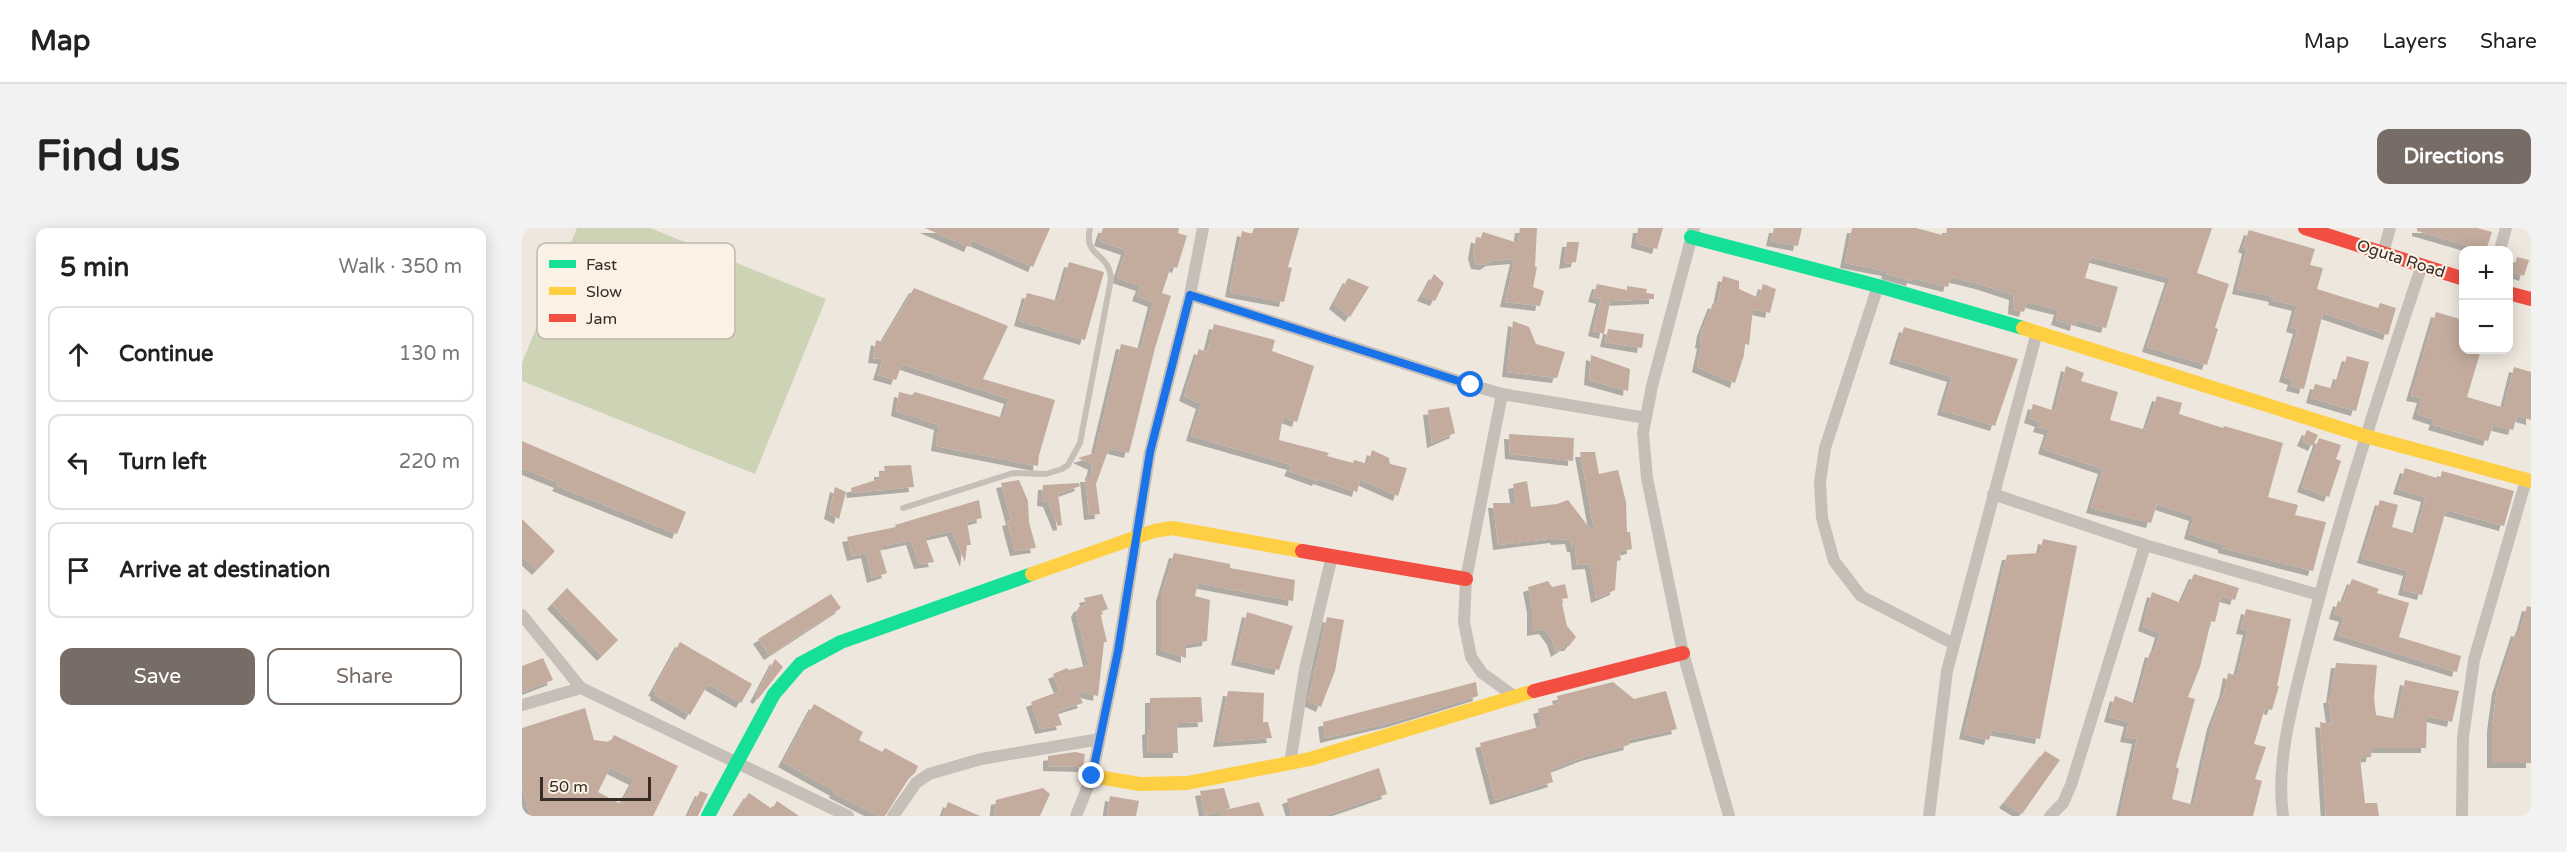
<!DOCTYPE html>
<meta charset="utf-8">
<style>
:root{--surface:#fff;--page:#f2f2f2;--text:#222;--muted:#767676;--line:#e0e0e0;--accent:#776d66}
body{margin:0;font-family:"Varela Round",sans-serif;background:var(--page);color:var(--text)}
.controls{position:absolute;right:18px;top:18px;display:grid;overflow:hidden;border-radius:12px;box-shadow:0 3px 15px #0003}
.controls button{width:54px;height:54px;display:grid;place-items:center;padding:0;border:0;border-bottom:2px solid var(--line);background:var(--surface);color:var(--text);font:30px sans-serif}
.scale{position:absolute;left:18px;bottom:15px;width:111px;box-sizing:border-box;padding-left:6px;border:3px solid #372c26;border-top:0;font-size:16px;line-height:21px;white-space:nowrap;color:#372c26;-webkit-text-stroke:4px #fbf2e5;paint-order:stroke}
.stop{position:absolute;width:18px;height:18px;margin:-14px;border:4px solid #1a73e8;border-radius:50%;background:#fff}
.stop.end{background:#1a73e8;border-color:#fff;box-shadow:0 2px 6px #0008}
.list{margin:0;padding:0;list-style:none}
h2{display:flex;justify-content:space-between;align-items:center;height:78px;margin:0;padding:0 24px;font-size:26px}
h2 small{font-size:20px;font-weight:400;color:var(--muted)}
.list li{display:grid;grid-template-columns:39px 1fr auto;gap:18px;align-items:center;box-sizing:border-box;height:96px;margin:0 12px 12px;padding:0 12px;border:2px solid var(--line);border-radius:12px}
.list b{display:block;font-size:22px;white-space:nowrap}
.list em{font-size:20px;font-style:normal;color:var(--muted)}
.actions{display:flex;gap:12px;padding:18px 24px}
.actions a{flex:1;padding:14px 0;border:2px solid var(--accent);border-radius:12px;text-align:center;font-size:21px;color:var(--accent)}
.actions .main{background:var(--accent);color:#fff}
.icon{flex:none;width:33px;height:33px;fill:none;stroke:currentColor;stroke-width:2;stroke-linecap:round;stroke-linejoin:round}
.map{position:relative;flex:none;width:2009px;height:588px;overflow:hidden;border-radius:12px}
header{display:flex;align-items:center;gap:36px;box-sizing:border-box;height:84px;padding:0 30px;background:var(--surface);border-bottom:2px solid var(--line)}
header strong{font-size:28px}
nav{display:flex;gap:33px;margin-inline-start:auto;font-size:21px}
.intro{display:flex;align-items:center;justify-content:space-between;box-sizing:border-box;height:144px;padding:0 36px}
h1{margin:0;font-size:42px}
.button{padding:15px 27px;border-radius:12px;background:var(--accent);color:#fff;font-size:21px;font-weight:700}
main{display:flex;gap:36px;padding:0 36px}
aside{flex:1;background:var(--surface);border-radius:12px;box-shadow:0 3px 15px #0003}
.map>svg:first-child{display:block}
</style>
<header>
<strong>Map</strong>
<nav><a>Map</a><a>Layers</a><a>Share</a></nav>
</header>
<div class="intro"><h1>Find us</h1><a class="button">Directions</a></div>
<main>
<aside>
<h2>5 min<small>Walk · 350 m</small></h2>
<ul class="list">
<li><svg class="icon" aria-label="ahead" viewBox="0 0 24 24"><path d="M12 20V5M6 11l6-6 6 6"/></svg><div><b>Continue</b></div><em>130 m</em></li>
<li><svg class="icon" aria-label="left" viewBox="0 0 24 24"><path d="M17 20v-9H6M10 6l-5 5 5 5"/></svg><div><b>Turn left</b></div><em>220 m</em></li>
<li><svg class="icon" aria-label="arrive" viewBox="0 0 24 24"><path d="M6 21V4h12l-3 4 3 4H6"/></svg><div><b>Arrive at destination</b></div></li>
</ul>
<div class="actions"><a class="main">Save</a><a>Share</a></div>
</aside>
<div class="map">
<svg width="2009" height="588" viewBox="0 0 2009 588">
<defs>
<filter id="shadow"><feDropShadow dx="-5" dy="5" stdDeviation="0" flood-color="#0004"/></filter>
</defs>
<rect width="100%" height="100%" fill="#eee7de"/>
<path fill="#cdd4b6" d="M55 0H128L304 71 233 246 0 153V135Z"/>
<path fill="#c3ab9e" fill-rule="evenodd" filter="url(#shadow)" d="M403 0H528L511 39 450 12 447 19Z
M581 0H657L656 5 665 8 655 40 649 38 640 65 649 68 633 120 607 225 587 220 574 256 578 286 567 287 563 249H568L571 237 556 230 573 225 599 116 619 121 631 74 615 68 619 58 595 50 604 22 577 13Z
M732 0H777L766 39 770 40 762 74 708 64 720 3 730 6Z
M998 0H1015L1013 39H1015L1011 59 1022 63 1018 78 983 74 993 31 969 33 963 37 954 36 951 26 954 9 958 11 961 4 996 15Z
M1116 0H1141L1135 21 1114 15Z
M1252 0H1280L1276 18 1249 13Z
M1330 0H1394L1424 8 1425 0H1690L1675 45 1707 56 1693 100 1696 101 1685 137 1625 119 1648 50 1569 29 1563 50 1596 59 1584 100 1554 92 1553 98 1534 92 1537 82 1505 74 1502 84 1491 81 1492 67 1458 56 1429 49 1426 59 1390 50 1389 53 1364 46 1365 43 1323 35Z
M1895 0H1955L1970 4 1964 22H1960L1895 3Z
M1727 2 1793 21 1788 37 1801 40 1795 61 1856 80 1858 75 1874 80 1866 107 1801 85 1782 161 1769 158 1771 152 1762 149 1776 101 1769 99 1775 78 1751 72 1752 69 1715 61 1725 21 1721 19Z
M1045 14H1057L1054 34 1042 36Z
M1995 29 2007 32 2002 48 1991 44Z
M547 34 582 44 563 112 497 93 505 65 536 73Z
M912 46 922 55 913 73 900 68Z
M1201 48 1217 53V61L1237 70 1241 56 1254 61 1248 85 1231 81 1227 117 1223 116 1222 127 1213 155 1175 139 1180 116 1178 115 1180 103 1191 75 1195 77Z
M826 50 847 59 828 89 812 76Z
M1075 56 1105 62V58L1125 61 1124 65 1132 66V71L1088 73 1082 106 1071 103 1079 71 1071 69Z
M392 60 486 98 461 151 533 172 517 227 516 238 414 218 417 197 374 183 377 164 390 167 393 164 481 190 487 171 380 136 374 152 356 147 361 131 351 130 354 112 360 114Z
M1914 84 1941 92V122H1959L1945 169 1982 180 1992 139 2009 144V192L1995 188 1991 202 1971 197 1966 213 1911 197 1913 192 1895 186 1900 170 1889 168Z
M991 93 1007 99 1014 116 1043 124 1035 150 985 144Z
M692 96 753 112 750 123 792 138 775 194 761 189 757 212 807 225 805 228 831 235 832 232 846 236 850 222 867 230 868 236 885 240 876 268 838 251 835 264 796 251 795 253 767 243 770 237 669 208 679 176 662 168 677 121 685 124Z
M1382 99 1496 131 1473 198 1420 182 1430 149 1372 131Z
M1086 101 1122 106 1120 120 1083 114Z
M1069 127 1108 141 1106 163 1067 152Z
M1825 128 1847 134 1834 183 1789 170 1793 156 1812 161 1816 146 1819 147Z
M1544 138 1562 145 1559 153 1596 164 1588 192 1624 202 1635 168 1660 175 1657 186 1701 200 1702 198 1761 215 1746 269 1776 277 1773 287 1804 294 1791 343 1701 320V317L1667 306 1672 288 1635 276 1629 295 1569 280 1581 241 1521 221 1527 202 1516 199 1518 194 1507 190 1511 176 1533 183Z
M927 179 933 205 910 215 906 182Z
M1785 202 1796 207 1791 218 1780 213Z
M987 206 1052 210 1051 233 988 226Z
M1797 210 1819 217 1814 231 1819 233 1807 269 1780 259Z
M0 213 164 284 155 306 35 258 37 255 0 240Z
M1058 224H1073L1077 246 1096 242 1104 274 1105 304H1108L1110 321 1097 324 1099 332 1095 333 1093 362 1074 370 1068 336 1055 337 1053 319H1050L1048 311 1034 312 1033 310 976 317 971 275H994L991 256 1005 253 1009 279 1035 276 1046 272 1073 307Z
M389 237 392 259 330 265 329 260 357 251V244H363L362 238Z
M1883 240 1918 251 1920 243 1992 263 1982 298 1924 282 1900 367 1881 362 1886 343 1840 330 1858 272 1876 277 1870 299 1894 306 1904 269 1876 261Z
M497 252 506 273 507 294 514 320 493 323 485 293 489 292 479 255Z
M557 255 558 258 536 266 540 297 536 298 526 274 520 273 521 257Z
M313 259 324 264 317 291 307 286Z
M457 272 460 290 445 294 449 317H445L443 334 430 303 403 309 412 334 397 336 389 312 362 318V321L358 322 365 345 350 350 344 325 330 328 325 309 374 299 373 297Z
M0 291 33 323 15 342 0 328Z
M1521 311 1555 318 1518 511 1470 502 1467 512 1442 506 1485 327 1518 325Z
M652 325 708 336V340L773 352 771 373 676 355 673 368 688 372 685 413 664 416V430L639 422V368Z
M1672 346 1717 360 1713 372 1699 368 1693 394 1689 393 1678 439 1666 469 1673 471 1654 539 1657 541 1650 571 1672 577 1690 496 1702 465 1706 445 1715 448 1726 402 1719 401 1724 381 1769 391 1755 458H1757L1750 482 1743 480 1732 516 1744 519 1733 551 1740 553 1731 588H1598L1615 511 1603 509 1607 494 1587 489 1593 468 1614 476 1628 424 1632 425 1638 405 1621 398 1630 364 1659 375Z
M1830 351 1857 361 1855 365 1887 375 1877 409 1939 428 1935 444 1816 407 1822 389 1812 386 1816 373 1821 375Z
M1026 353 1030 359 1043 356 1046 370 1039 371 1045 398 1054 409 1047 418H1043L1034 424 1030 412 1022 401 1010 403V380L1006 359Z
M45 360 96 412 80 428 30 376Z
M309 366 319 380 247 427 236 411Z
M580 366 586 381 578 384 585 414H582L576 468 555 463 561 475 535 483 540 497 518 501 509 474 538 463 531 446 545 440 547 442 567 437 554 384 557 379 564 377 562 370Z
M2005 378 2009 379V535H1970V498L1975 461 1994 403 1998 404Z
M725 384 771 398 757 442 714 432Z
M805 389 822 392 813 443 799 479 786 473Z
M158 414 230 456 219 475 186 456 168 487 133 467 134 464 131 463Z
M21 430 31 452 0 464V438Z
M253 431 261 439 236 471 233 469Z
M1814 435 1855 437 1852 470 1854 487 1875 491 1883 452 1937 463 1930 494 1905 488 1904 520H1850L1849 529 1838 530 1843 575H1855L1857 588H1804L1798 494 1810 496 1806 470H1809Z
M954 454 956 468 871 494 803 510 801 494Z
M1091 454 1112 471 1144 463 1155 501 1106 512 1107 517 1064 528 1028 542 1031 554 973 572 958 515 1020 498 1016 481 1037 475 1035 468Z
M706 463 742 465 741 494H746L750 510 696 514Z
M679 469 681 494 655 495 656 525H626L625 502 628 501V470Z
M292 476 341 504 337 512 360 524 363 520 396 538 393 545 387 550 363 588H357L312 565 313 563 261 534Z
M63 480 72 512 88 514 92 507 156 538 131 588H8L0 558V500ZM88 540 112 552 99 576 76 564Z
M1523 523 1538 532 1500 586 1482 575Z
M553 524 563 526 561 539 526 538V528Z
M857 540 865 566 801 588H770L765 571Z
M521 560 528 566 518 588H472L474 572Z
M702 560 708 580 703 582 737 574 742 588H698V583L683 588 678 563Z
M178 563 186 566 176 588H166Z
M227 565 250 581 255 573 277 588H212Z
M588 568 617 573 614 588H585Z
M426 574 458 588H421Z"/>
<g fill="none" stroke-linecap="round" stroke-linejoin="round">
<path stroke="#c6bfb8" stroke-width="6" d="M381 280 491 245 524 246 540 241 546 237 558 215 589 51C587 22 561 31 568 0"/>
<path stroke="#c6bfb8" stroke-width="12" d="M1172 0 1130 158 1121 205 1125 250 1161 425 1207 588
M1978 22 1984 0
M1861 25 1868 0
M1356 58 1303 220 1298 254 1300 290 1312 333 1339 368 1432 416
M668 67 949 157 980 166 1124 190
M980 166 944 351 942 394 949 429 960 445 992 468
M1471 266 1623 317 1797 367
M0 387 59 460
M0 477 59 460 326 588
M768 535 783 441 810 328
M371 588 394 555 407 546 459 531 578 511
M554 588 570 548 596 423 628 224 668 67 681 0
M1407 588 1425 443 1515 104
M1528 588 1541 575 1549 557 1623 317
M1761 588C1753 534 1772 470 1785 417 1817 288 1858 162 1900 37
M1940 588 1941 509 1952 432 2004 252"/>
<path stroke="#16e098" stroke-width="14" d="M1169 9 1356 58 1501 100
M186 588 252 466 278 436 319 414 510 346"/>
<path stroke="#ffcf43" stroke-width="14" d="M1501 100 1843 208 2009 253
M510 346 632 303 650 300 780 323
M570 548 618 556 665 555 788 531 1012 463"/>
<path stroke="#f24e42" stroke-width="14" d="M1783 0 1942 51
M1986 65 2009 71
M780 323 944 351
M1012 463 1161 425"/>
</g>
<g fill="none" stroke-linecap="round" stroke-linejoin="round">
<path stroke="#1a73e8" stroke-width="8" d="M570 548 596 423 628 224 668 67 949 157"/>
</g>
<g text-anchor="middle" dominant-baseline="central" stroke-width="4.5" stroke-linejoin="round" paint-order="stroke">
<g font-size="16" fill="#372c26" stroke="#fbf2e5">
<text transform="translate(1879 31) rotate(18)">Oguta Road</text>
</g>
</g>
<rect x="15" y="15" width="198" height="96" rx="9" fill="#fbf2e5" stroke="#c0b7ac" stroke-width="1.5"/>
<rect x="27" y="32" width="27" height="8" fill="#16e098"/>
<rect x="27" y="59" width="27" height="8" fill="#ffcf43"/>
<rect x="27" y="86" width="27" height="8" fill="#f24e42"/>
<g font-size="16" fill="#372c26">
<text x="64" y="42">Fast</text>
<text x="64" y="69">Slow</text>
<text x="64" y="96">Jam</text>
</g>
</svg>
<div class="controls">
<button>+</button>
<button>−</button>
</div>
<div class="scale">50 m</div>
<div class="stop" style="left:949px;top:157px"></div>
<div class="stop end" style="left:570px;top:548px"></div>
</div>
</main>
